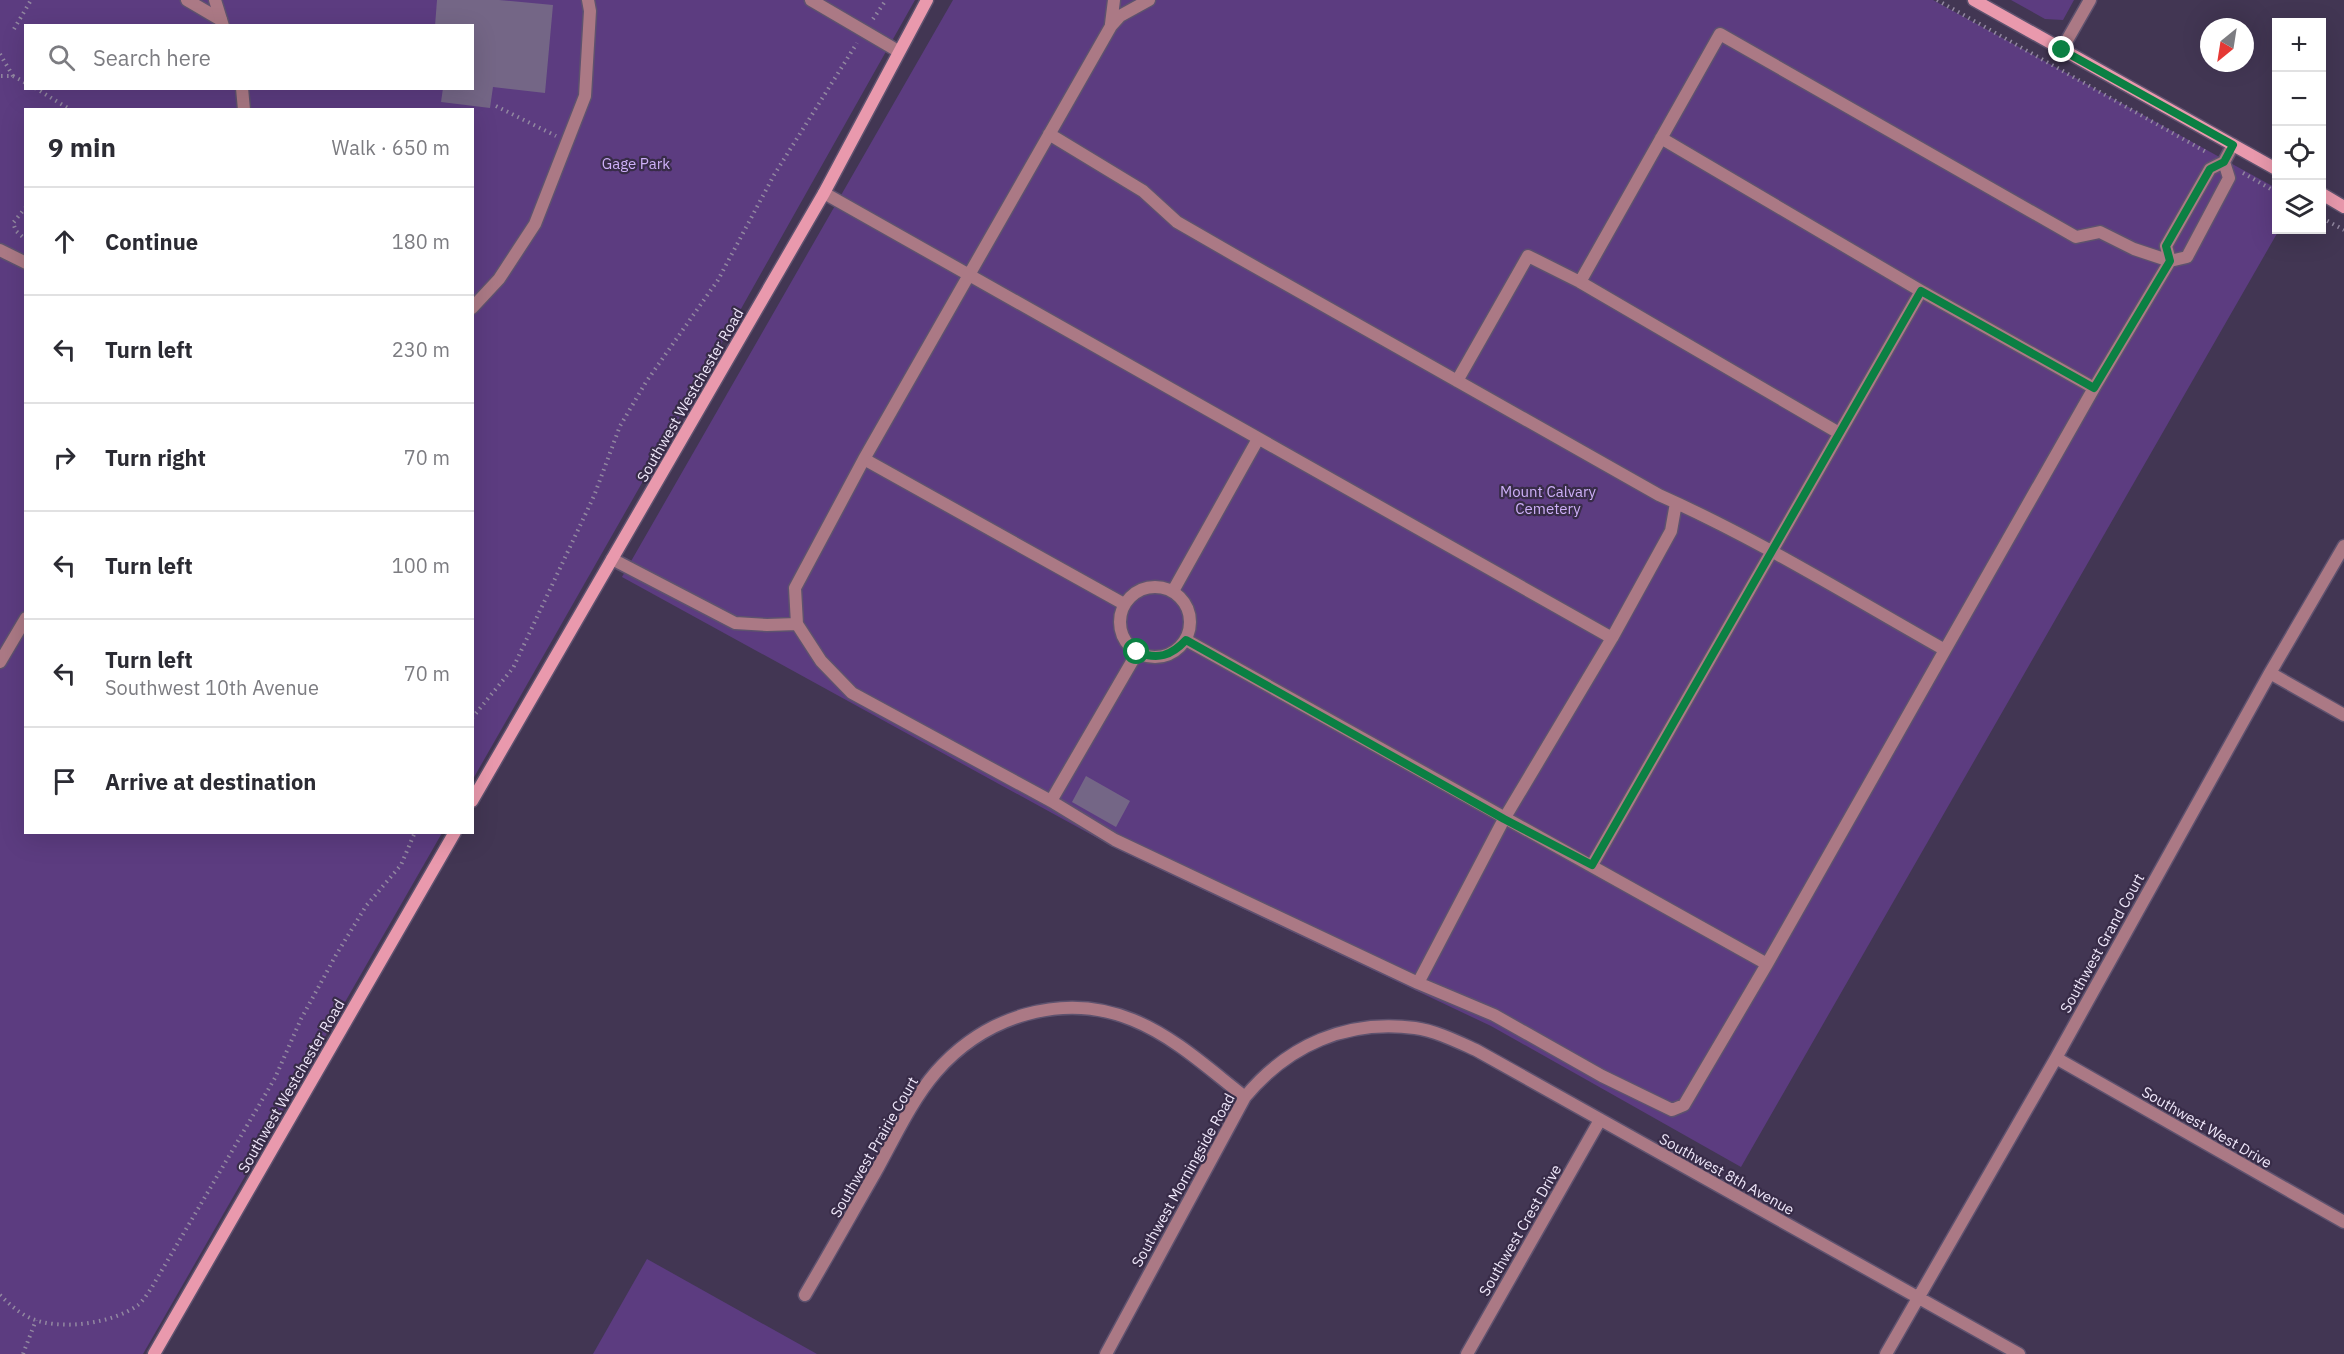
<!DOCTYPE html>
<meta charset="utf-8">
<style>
:root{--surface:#fff;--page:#f2f2f3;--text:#2b2b33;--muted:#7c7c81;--line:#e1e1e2}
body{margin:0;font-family:"IBM Plex Sans",sans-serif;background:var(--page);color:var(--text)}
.controls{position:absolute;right:18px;top:18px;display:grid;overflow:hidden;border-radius:0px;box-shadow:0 6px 24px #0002}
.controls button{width:54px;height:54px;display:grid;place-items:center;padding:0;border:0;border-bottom:2px solid var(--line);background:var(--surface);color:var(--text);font:30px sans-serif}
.compass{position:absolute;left:2200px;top:18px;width:54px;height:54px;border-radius:50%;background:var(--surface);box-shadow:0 6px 24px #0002;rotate:210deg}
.stop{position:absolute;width:18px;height:18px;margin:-14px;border:4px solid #0b8043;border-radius:50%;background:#fff}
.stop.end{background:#0b8043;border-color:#fff;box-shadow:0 2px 6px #0008}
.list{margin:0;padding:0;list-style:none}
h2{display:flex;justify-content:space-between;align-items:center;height:78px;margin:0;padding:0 24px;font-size:26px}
h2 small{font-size:20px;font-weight:400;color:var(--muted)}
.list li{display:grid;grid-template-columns:39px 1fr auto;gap:18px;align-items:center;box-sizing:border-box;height:108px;padding:0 24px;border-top:2px solid var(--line)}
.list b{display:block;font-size:22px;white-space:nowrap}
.list p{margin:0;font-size:20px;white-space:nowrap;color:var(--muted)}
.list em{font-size:20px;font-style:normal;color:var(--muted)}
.icon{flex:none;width:33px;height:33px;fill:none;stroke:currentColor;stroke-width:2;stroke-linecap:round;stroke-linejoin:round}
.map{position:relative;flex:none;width:2344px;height:1354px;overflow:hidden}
.search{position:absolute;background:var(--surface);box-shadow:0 6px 24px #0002;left:24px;top:24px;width:450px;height:66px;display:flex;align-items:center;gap:15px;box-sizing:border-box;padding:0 21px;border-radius:0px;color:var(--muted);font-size:22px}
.panel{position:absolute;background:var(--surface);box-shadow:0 6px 24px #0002;left:24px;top:108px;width:450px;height:726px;border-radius:0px}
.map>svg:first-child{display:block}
</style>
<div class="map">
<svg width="2344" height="1354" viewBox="0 0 2344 1354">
<rect width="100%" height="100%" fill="#423653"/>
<path fill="#5c3c80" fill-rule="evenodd" d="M0 0H915L715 355 473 779 472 110H26V832L442 833 143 1354H0ZM26 26H472V88H26Z
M953 0H1933L2276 188V230H2279L1741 1167 1491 1026 1121 851 622 577Z
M2011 0H2074L2063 20 2045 19Z
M647 1259 817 1354H593Z"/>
<path fill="#746686" d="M437 0H499L553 5 545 93 493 87 490 108 441 102 443 88H472V26H435Z
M1086 776 1130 801 1116 827 1072 802Z"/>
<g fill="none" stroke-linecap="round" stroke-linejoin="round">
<defs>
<path id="lane" d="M187 0 221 20
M811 0 898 51
M1111 24 1114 0
M1049 134 1143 191 1177 222 1236 256 1659 495C1758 539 1851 597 1945 650L1767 964 1684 1105 1672 1110 1602 1076 1494 1015 1418 983 1115 840 1051 801 852 693 821 661 797 624 795 588 864 459 1111 26 1120 16 1149 0
M1661 138 1921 291 2094 388
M824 193 1612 638
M0 250 26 263
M1580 282 1839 433
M472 308 499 279 535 224 585 96 590 11 588 0
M1457 381 1528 256 1580 282 1720 34 2076 237 2100 232 2134 249 2170 261 2187 257 2229 178 2224 162
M864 459 1124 604
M612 559 735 623 767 625 797 624
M1120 622a35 35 0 1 1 70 0a35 35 0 1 1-70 0Z
M1173 591 1258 439
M1186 640 1767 964
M1945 650 2094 388 2170 261 2166 246 2210 169 2224 162 2233 145
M0 662 26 618
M1051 801 1137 653
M1592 865 1921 291
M1418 983 1504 819 1612 638 1671 531 1676 503"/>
<path id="street" d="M215 0 223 26
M2062 49 2090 0
M242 88 244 110
M2270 673 2344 715
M2056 1058 2344 1222
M805 1295C829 1254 852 1213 875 1173 894 1139 911 1101 936 1072 985 1016 1063 991 1133 1020 1175 1037 1210 1070 1245 1097
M1106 1354 1245 1097C1288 1045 1347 1019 1415 1028 1436 1031 1456 1041 1476 1050L2019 1354
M1467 1354 1600 1120
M1886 1354 2056 1058 2270 673 2344 546"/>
<path id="secondary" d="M1974 0 2276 169
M2322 194 2344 207
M472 801 824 193 927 0
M154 1354 455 832"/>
</defs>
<use href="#lane" stroke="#5e526e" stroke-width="15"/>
<use href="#street" stroke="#5e526e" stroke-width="15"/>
<use href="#secondary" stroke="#5e526e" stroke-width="15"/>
<path stroke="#9288a0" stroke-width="4" stroke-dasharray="1.5 4.5" stroke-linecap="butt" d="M1937 0 2208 153
M873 19 886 0
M14 29 31 0
M0 54 13 76H0
M13 76 26 83
M35 88 71 110
M496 106 556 136
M2243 173 2276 192
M26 207 13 223 16 231 26 240
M2322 218 2344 230
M472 718 513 668 594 496 620 426 646 382 718 280 774 175 857 43
M0 1295C9 1304 18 1312 30 1318 59 1331 112 1324 138 1305 143 1301 148 1293 152 1287L275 1078 301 1019 336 955 366 906 401 865 415 832
M23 1354 36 1320"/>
<use href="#lane" stroke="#ab7985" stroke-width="12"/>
<use href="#street" stroke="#ab7985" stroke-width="12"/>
<use href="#secondary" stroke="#e999ad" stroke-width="12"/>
</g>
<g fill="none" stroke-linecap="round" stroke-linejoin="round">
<path stroke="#0b8043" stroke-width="8" d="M1137 652C1158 660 1171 656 1186 640L1504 819 1592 865 1921 291 2094 388 2170 261 2166 246 2210 169 2224 162 2233 145 2062 50"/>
</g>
<g text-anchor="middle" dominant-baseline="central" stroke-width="4.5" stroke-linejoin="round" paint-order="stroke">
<g font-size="15" fill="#ceb0f8" stroke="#382c48">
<text x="636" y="163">Gage Park</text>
<text x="1548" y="491">Mount Calvary<tspan x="1548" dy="17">Cemetery</tspan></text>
</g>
<g font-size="15" fill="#efe7fa" stroke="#382c48">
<text transform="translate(690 395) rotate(-60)">Southwest Westchester Road</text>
<text transform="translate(2102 943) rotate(-61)">Southwest Grand Court</text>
<text transform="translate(291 1086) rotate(-60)">Southwest Westchester Road</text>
<text transform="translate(2207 1127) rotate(30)">Southwest West Drive</text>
<text transform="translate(874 1147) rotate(-60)">Southwest Prairie Court</text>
<text transform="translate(1727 1174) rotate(29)">Southwest 8th Avenue</text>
<text transform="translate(1183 1180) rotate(-61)">Southwest Morningside Road</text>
<text transform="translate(1520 1230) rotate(-60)">Southwest Crest Drive</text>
</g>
</g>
</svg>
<div class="controls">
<button>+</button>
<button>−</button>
<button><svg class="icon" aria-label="locate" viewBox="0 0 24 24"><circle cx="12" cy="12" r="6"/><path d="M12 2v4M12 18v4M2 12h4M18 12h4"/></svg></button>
<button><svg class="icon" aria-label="layers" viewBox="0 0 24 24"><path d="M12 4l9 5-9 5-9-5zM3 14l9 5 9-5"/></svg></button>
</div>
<svg class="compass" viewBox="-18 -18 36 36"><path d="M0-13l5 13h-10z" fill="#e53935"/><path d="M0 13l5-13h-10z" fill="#7c7c81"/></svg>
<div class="stop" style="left:1137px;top:652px"></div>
<div class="stop end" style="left:2062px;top:50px"></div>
<div class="search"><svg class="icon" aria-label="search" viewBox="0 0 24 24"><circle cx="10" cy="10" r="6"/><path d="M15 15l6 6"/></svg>Search here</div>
<section class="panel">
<h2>9 min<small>Walk · 650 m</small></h2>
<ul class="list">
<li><svg class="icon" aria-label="ahead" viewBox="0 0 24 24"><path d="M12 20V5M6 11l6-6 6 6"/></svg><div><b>Continue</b></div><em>180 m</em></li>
<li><svg class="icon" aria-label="left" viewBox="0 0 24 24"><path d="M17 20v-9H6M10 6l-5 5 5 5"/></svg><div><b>Turn left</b></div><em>230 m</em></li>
<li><svg class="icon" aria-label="right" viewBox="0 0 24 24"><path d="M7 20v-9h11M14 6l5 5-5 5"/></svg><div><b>Turn right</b></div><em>70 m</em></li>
<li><svg class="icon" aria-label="left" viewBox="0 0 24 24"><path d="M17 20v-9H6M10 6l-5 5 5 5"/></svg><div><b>Turn left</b></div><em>100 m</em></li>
<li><svg class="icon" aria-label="left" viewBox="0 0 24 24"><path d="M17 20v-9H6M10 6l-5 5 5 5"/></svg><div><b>Turn left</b><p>Southwest 10th Avenue</p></div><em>70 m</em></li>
<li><svg class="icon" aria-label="arrive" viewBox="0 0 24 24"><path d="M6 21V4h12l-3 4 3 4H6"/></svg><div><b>Arrive at destination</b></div></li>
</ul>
</section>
</div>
